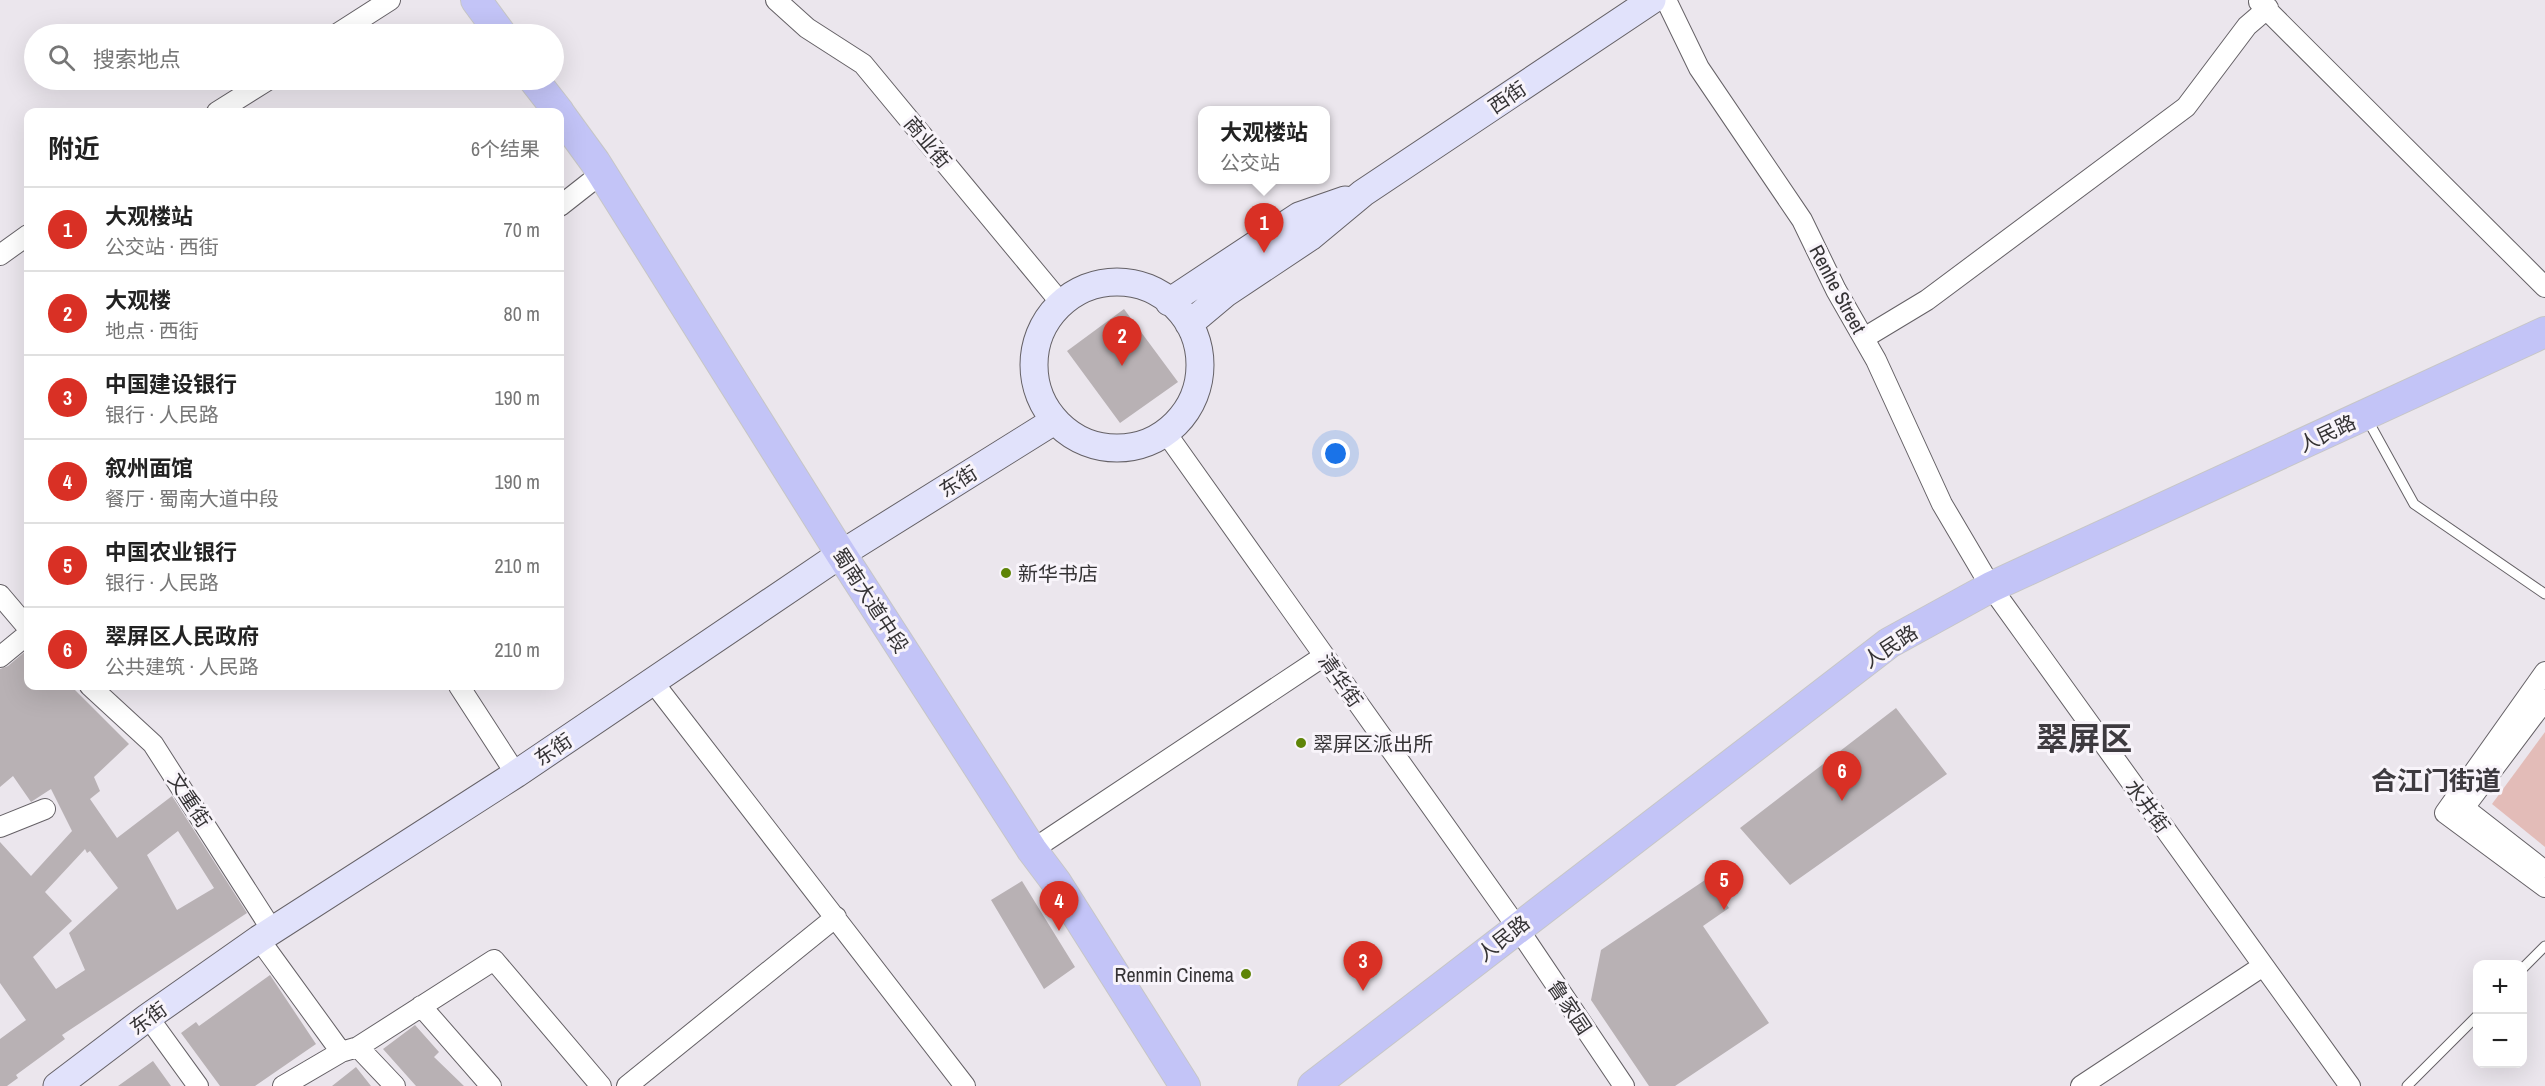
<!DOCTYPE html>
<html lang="zh">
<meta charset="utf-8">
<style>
:root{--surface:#fff;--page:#f2f2f2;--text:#222;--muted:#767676;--line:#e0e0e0;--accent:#d93025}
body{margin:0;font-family:"Archivo Narrow","Noto Sans SC",sans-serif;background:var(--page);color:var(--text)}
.controls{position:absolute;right:18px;bottom:18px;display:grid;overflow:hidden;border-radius:12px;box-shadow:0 6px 24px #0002}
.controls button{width:54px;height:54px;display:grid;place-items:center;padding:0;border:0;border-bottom:2px solid var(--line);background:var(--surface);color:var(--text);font:30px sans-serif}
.you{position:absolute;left:1336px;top:454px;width:21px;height:21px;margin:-15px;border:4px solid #fff;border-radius:50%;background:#1a73e8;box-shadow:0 0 0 9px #1a73e833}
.badge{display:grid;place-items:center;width:39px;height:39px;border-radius:50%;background:var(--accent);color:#fff;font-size:20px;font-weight:700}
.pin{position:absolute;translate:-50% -50px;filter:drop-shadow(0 2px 3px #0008)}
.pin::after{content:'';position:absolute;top:32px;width:21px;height:18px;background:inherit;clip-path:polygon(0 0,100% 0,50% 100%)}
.popup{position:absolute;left:1198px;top:106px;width:132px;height:78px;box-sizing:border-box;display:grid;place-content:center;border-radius:12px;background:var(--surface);filter:drop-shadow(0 2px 4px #0005);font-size:20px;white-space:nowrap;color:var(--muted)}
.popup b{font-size:22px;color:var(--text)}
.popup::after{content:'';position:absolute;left:50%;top:100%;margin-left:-12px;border:12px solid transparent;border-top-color:var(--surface)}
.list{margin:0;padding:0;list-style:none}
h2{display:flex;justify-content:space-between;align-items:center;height:78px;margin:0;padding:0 24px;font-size:26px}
h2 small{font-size:20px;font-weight:400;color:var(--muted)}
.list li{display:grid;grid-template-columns:39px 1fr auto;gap:18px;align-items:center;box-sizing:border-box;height:84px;padding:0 24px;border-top:2px solid var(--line)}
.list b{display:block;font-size:22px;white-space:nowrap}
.list p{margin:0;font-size:20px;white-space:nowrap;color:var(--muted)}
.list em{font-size:20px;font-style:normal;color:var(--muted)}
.icon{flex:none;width:33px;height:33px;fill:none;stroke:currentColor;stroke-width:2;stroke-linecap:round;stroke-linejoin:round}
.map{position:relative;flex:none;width:2545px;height:1086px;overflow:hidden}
.search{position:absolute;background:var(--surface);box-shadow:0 6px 24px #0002;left:24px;top:24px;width:540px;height:66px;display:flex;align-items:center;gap:15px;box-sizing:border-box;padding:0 21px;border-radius:33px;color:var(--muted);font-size:22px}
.panel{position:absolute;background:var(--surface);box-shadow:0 6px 24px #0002;left:24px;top:108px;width:540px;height:582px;border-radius:12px}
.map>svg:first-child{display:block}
</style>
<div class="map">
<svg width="2545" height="1086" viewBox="0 0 2545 1086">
<rect width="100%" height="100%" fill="#ebe6ed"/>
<path fill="#e3bcb8" d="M2545 732V847L2492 804Z"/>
<path fill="#b8b1b4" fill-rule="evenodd" d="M1124 309 1178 382 1120 423 1067 351Z
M28 649V686H71L129 744 94 777 100 791 90 799 117 838 172 796 247 913 62 1035 65 1039 16 1075 18 1078 7 1086H0V1039L26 1020 0 983V842L31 876 72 831 51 789 31 802 13 776 0 787V669L8 666ZM178 831 214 888 177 910 147 855ZM85 849 87 853 90 851 118 888 69 933 85 970 56 989 33 957 72 921 45 892Z
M1896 708 1947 774 1790 885 1740 828Z
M1708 878 1729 908 1703 926 1769 1023 1675 1086H1649L1591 1000 1601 950Z
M1022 881 1075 967 1044 989 991 900Z
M270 975 316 1044 255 1086H220L181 1033 196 1022 199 1026Z
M415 1025 439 1052 434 1057 464 1086H416L383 1049Z
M153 1061 171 1086H118Z
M356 1067 371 1086H332Z"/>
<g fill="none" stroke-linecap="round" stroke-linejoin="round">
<defs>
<path id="service" d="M2366 417 2414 504 2545 594
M2522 969 2545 946
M2407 1086 2478 1015"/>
<path id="minor" d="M776 0 807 28 863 64 1061 303
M1666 0 1699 68 1802 220 1836 290 1876 360 1942 504 1991 587 2350 1086
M2259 2 2545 287
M337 34 390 0
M217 112 268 80
M560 206 602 173
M0 255 28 235
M1864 338 1927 300 2186 107 2247 26 2268 8
M1166 433 1517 927 1624 1086
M0 595 28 628
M0 657 28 634
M2545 672 2445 813 2545 887
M653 682 965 1086
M90 686 153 744 272 930
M459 686 516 774
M2455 801 2541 868
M2460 813 2545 700
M0 827 45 809
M1032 850 1324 656
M259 939 341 1052
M421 1006 491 1086
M148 1017 198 1086
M358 1047 395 1086
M283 1086 341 1052 358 1047 494 960 601 1086
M627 1086 836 917
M2081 1086 2263 966"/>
<path id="secondary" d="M1034 365a83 83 0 1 1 166 0a83 83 0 1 1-166 0Z
M1169 302 1299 216 1345 200
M1189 324 1226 293 1310 237 1363 193 1652 0
M57 1086 148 1017 259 939 516 774 841 554 1054 421"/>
<path id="primary" d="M476 0 501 34
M534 80 559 112
M560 114 595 162 841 554 1032 850 1056 882 1185 1086
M1313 1086 1889 643 1991 587 2545 332"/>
</defs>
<use href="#service" stroke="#656166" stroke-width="11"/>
<use href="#minor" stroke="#656166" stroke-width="22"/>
<use href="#secondary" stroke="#656166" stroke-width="29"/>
<use href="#primary" stroke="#c6c6c6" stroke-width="32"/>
<use href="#service" stroke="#fff" stroke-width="9"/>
<use href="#minor" stroke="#fff" stroke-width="20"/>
<use href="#secondary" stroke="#e1e2fb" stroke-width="27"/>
<use href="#primary" stroke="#c3c4f7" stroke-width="30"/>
</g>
<g fill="#5e8407" stroke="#f8f4fa" stroke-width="2">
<circle cx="1006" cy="573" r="6"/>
<circle cx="1301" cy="743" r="6"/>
<circle cx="1246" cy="974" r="6"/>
</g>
<g text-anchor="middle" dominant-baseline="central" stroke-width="6" stroke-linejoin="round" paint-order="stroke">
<g font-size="20" fill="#353335" stroke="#f8f4fa">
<text transform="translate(1507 97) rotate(-34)">西街</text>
<text transform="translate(928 142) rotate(50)">商业街</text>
<text transform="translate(1838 289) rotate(62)">Renhe Street</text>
<text transform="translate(2327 433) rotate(-25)">人民路</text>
<text transform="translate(958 481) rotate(-32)">东街</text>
<text transform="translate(871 600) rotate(57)">蜀南大道中段</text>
<text transform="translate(1890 646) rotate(-33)">人民路</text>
<text transform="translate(1341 680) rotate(55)">清华街</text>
<text transform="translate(553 749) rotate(-34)">东街</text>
<text transform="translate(190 800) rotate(57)">文重街</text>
<text transform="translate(2148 806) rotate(54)">水井街</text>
<text transform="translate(1503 938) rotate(-38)">人民路</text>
<text transform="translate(1570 1007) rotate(56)">鲁家园</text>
<text transform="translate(148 1018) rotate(-36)">东街</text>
</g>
<g font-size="20" fill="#353335" stroke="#f8f4fa" text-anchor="start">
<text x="1018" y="573">新华书店</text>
<text x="1313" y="743">翠屏区派出所</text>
<text x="1234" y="974" text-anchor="end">Renmin Cinema</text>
</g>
<g font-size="26" font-weight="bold" fill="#3d3a3f" stroke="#f8f4fa">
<text x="2436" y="780">合江门街道</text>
</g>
<g font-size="32" font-weight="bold" fill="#3d3a3f" stroke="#f8f4fa">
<text x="2084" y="738">翠屏区</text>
</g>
</g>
</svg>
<div class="controls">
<button>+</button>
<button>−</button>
</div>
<div class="you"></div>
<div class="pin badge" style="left:1264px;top:253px">1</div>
<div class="popup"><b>大观楼站</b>公交站</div>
<div class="pin badge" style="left:1122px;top:366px">2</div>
<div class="pin badge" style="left:1363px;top:991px">3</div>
<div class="pin badge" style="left:1059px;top:931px">4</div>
<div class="pin badge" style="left:1724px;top:910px">5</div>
<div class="pin badge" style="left:1842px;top:801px">6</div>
<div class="search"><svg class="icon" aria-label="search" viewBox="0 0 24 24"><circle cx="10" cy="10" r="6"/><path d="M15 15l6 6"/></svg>搜索地点</div>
<section class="panel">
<h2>附近<small>6个结果</small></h2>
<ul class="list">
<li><span class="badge">1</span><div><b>大观楼站</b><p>公交站 · 西街</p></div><em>70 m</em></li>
<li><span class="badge">2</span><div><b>大观楼</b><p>地点 · 西街</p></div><em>80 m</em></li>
<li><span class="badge">3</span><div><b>中国建设银行</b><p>银行 · 人民路</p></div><em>190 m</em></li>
<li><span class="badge">4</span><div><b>叙州面馆</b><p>餐厅 · 蜀南大道中段</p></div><em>190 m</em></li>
<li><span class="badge">5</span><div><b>中国农业银行</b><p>银行 · 人民路</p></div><em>210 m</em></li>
<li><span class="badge">6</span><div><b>翠屏区人民政府</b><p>公共建筑 · 人民路</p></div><em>210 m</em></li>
</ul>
</section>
</div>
